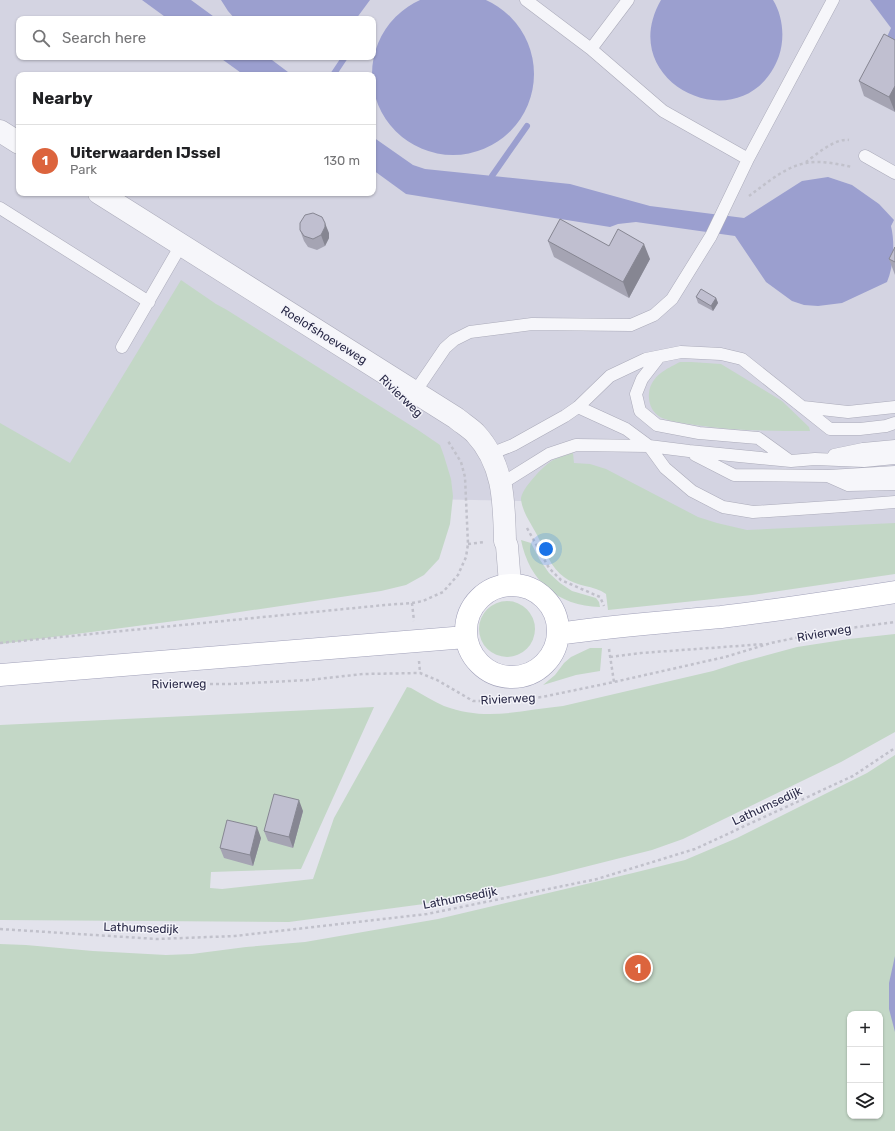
<!DOCTYPE html>
<meta charset="utf-8">
<style>
:root{--surface:#fff;--page:#f6f6f6;--text:#202124;--muted:#757577;--line:#e0e0e0;--accent:#dc643d}
body{margin:0;font-family:Rubik,sans-serif;background:var(--page);color:var(--text)}
.controls{position:absolute;right:12px;bottom:12px;display:grid;overflow:hidden;border-radius:8px;box-shadow:0 1px 3px #0004}
.controls button{width:36px;height:36px;display:grid;place-items:center;padding:0;border:0;border-bottom:1px solid var(--line);background:var(--surface);color:var(--text);font:20px sans-serif}
.you{position:absolute;left:546px;top:549px;width:14px;height:14px;margin:-10px;border:3px solid #fff;border-radius:50%;background:#1a73e8;box-shadow:0 0 0 6px #1a73e833}
.badge{display:grid;place-items:center;width:26px;height:26px;border-radius:50%;background:var(--accent);color:#fff;font-size:13px;font-weight:700}
.pin{position:absolute;translate:-50% -50%;border:2px solid #fff;box-shadow:0 1px 4px #0006}
.list{margin:0;padding:0;list-style:none}
h2{display:flex;justify-content:space-between;align-items:center;height:52px;margin:0;padding:0 16px;font-size:17px}
h2 small{font-size:13px;font-weight:400;color:var(--muted)}
.list li{display:grid;grid-template-columns:26px 1fr auto;gap:12px;align-items:center;box-sizing:border-box;height:72px;padding:0 16px;border-top:1px solid var(--line)}
.list b{display:block;font-size:15px;white-space:nowrap}
.list p{margin:0;font-size:13px;white-space:nowrap;color:var(--muted)}
.list em{font-size:13px;font-style:normal;color:var(--muted)}
.icon{flex:none;width:22px;height:22px;fill:none;stroke:currentColor;stroke-width:2;stroke-linecap:round;stroke-linejoin:round}
.map{position:relative;flex:none;width:895px;height:1131px;overflow:hidden}
.search{position:absolute;background:var(--surface);box-shadow:0 1px 3px #0004;left:16px;top:16px;width:360px;height:44px;display:flex;align-items:center;gap:10px;box-sizing:border-box;padding:0 14px;border-radius:8px;color:var(--muted);font-size:15px}
.panel{position:absolute;background:var(--surface);box-shadow:0 1px 3px #0004;left:16px;top:72px;width:360px;height:124px;border-radius:8px}
.map>svg:first-child{display:block}
</style>
<div class="map">
<svg width="895" height="1131" viewBox="0 0 895 1131">
<rect width="100%" height="100%" fill="#e3e3ec"/>
<path fill="#d4d4e2" fill-rule="evenodd" d="M0 0H895V531L730 541 562 502 378 498 0 545ZM19 19H373V57H19ZM19 75H373V193H19Z"/>
<path fill="#c3d7c6" fill-rule="evenodd" d="M181 280 216 304 227 310 418 430 440 445 444 456 451 479 453 496 450 524 439 559 424 575 406 585 381 591 213 616 0 644V423L70 463Z
M680 362H691L721 364 782 401 809 427 810 431C772 431 733 431 695 425 684 423 672 422 662 418 652 413 648 403 649 393 651 376 666 369 680 362Z
M573 453 574 463 590 464 606 469 698 517 717 523 747 530 895 523V574L752 595 608 610 606 594C594 585 576 587 564 577 551 568 546 552 539 539 533 526 523 514 521 500 520 490 544 465 553 460 559 457 567 455 573 453Z
M521 540 531 543 540 560 549 573 560 583 572 591 596 598 599 602 600 607C558 606 529 581 521 540Z
M479 629a28 28 0 1 1 56 0a28 28 0 1 1-56 0Z
M895 634V732L841 762 683 839 652 850 549 876 424 904 289 922 0 920V725L374 707 301 869 211 872 210 888 222 889 313 879 334 818 407 687 411 688C422 694 433 701 444 706 487 722 520 710 563 706L713 671 738 663 797 647 849 639Z
M590 648H602L600 671 576 675 543 685 555 675 564 663 571 657Z
M895 755V1131H0V944L26 945 93 951 166 955 192 954 246 947 305 942 438 919 633 873 685 860 737 838 867 773ZM850 1014H880V1116H850Z"/>
<path fill="#9b9fcf" d="M372 74a81 81 0 1 1 162 0a81 81 0 1 1-162 0Z
M142 0H191L217 19H168Z
M221 0H370L356 19H235L228 11Z
M661 0H773C783 16 785 38 779 56 746 146 612 85 661 0Z
M870 0H895V55L882 48 891 28Z
M219 57H268L292 75H244Z
M373 137 413 165 425 169 570 184 650 206 744 218 802 181 828 177 852 185 879 204 894 220 891 226C895 243 894 265 887 282L842 303 818 306 804 305 792 301 766 282 735 236 636 222 618 224 610 227 406 194 373 170Z
M895 956V1032L889 1009V983Z"/>
<g fill="none" stroke-linecap="round" stroke-linejoin="round">
<path stroke="#9b9fcf" stroke-width="6" d="M333 75 345 57
M492 176 527 126"/>
<defs>
<path id="service" d="M591 49 628 0
M865 156 895 173
M748 159 833 0
M0 208 149 302
M122 347 181 245
M659 357 642 379 636 394 640 411 657 425 699 433 758 438 790 461
M415 392 445 348 454 340 470 332 532 324 631 325 654 315 672 299 711 236 748 159 663 111 591 49 526 0
M578 407 626 429 649 446 665 468 692 491 723 507 753 512 844 506 895 502
M803 407 848 412 895 407
M490 454 513 445 565 416 578 407 610 376 646 359 681 352 721 354 742 359 830 429H860L886 426 895 423
M695 455 734 475 829 476 895 472
M834 455 863 449 895 446
M830 477 848 485 895 484
M501 484 549 454 576 445 649 446 689 451 791 461 815 459 864 461 895 458"/>
<path id="minor" d="M0 131 19 143
M99 193 456 418C462 423 470 428 475 433 504 464 504 501 505 541L507 546 510 584"/>
<path id="primary" d="M466 631a46 46 0 1 1 92 0a46 46 0 1 1-92 0Z
M558 634C612 626 667 622 721 617 779 610 837 601 895 592
M0 675 466 637"/>
</defs>
<use href="#service" stroke="#ababba" stroke-width="13"/>
<use href="#minor" stroke="#ababba" stroke-width="23"/>
<use href="#primary" stroke="#a1a1b9" stroke-width="23"/>
<path stroke="#c1c1cb" stroke-width="2.5" stroke-dasharray="3 3" stroke-linecap="butt" d="M806 162C817 154 835 138 849 140
M749 196C766 184 784 167 806 163 821 160 838 164 852 167
M527 528 549 568 561 580 600 597 604 606
M468 544 485 542
M412 603 414 621
M0 643 385 605 412 603 423 601 443 592 458 575 466 557 468 544 465 477 461 462 448 441
M609 649 614 682
M610 657 641 653 765 644
M419 661 420 672
M174 684H231L309 680 363 674 420 673 437 680 473 701H505L542 697 614 682 725 657 771 643 828 631 895 622
M0 929 157 939 235 936 427 914 597 879 695 849 853 776 895 748"/>
<use href="#service" stroke="#f6f6fa" stroke-width="12"/>
<use href="#minor" stroke="#f6f6fa" stroke-width="22"/>
<use href="#primary" stroke="#fff" stroke-width="22"/>
</g>
<path fill="#a5a4b3" d="M895 40V112L864 96 859 81Z
M300 230 329 233V238L325 246 317 250 308 247 304 241Z
M548 241 609 246 650 259 629 298 554 257Z
M895 247V275L889 259Z
M696 297 716 298 718 303 713 311 698 303Z
M303 811 293 848 268 841 264 831Z
M261 838 253 866 224 858 220 848Z"/>
<path fill="#868692" d="M895 86V112L889 97Z
M325 223 329 233V238L325 246 321 235Z
M644 244 650 259 629 298 623 282Z
M716 298 718 303 713 311 711 306Z
M299 800 303 811 293 848 289 837Z
M257 827 261 838 253 866 250 855Z"/>
<path fill="#c0bfd0" stroke="#868692" d="M884 34 895 40V86L889 97 859 81Z
M313 213 322 217 325 223V227L321 235 313 239 304 236 300 230V223L305 215Z
M560 219 609 246 618 229 644 244 623 282 548 241Z
M895 247V262L889 259Z
M701 289 716 298 711 306 696 297Z
M274 794 299 800 289 837 264 831Z
M227 820 257 827 250 855 220 848Z"/>
<g text-anchor="middle" dominant-baseline="central" stroke-width="3" stroke-linejoin="round" paint-order="stroke">
<g font-size="12" fill="#292947" stroke="#f3f3f9">
<text transform="translate(324 335) rotate(32)">Roelofshoeveweg</text>
<text transform="translate(401 396) rotate(44)">Rivierweg</text>
<text transform="translate(824 633) rotate(-10)">Rivierweg</text>
<text transform="translate(179 684) rotate(-1)">Rivierweg</text>
<text transform="translate(508 699) rotate(-3)">Rivierweg</text>
<text transform="translate(767 806) rotate(-25)">Lathumsedijk</text>
<text transform="translate(460 898) rotate(-11)">Lathumsedijk</text>
<text transform="translate(141 928) rotate(2)">Lathumsedijk</text>
</g>
</g>
</svg>
<div class="controls">
<button>+</button>
<button>−</button>
<button><svg class="icon" aria-label="layers" viewBox="0 0 24 24"><path d="M12 4l9 5-9 5-9-5zM3 14l9 5 9-5"/></svg></button>
</div>
<div class="you"></div>
<div class="pin badge" style="left:638px;top:968px">1</div>
<div class="search"><svg class="icon" aria-label="search" viewBox="0 0 24 24"><circle cx="10" cy="10" r="6"/><path d="M15 15l6 6"/></svg>Search here</div>
<section class="panel">
<h2>Nearby<small></small></h2>
<ul class="list">
<li><span class="badge">1</span><div><b>Uiterwaarden IJssel</b><p>Park</p></div><em>130 m</em></li>
</ul>
</section>
</div>
